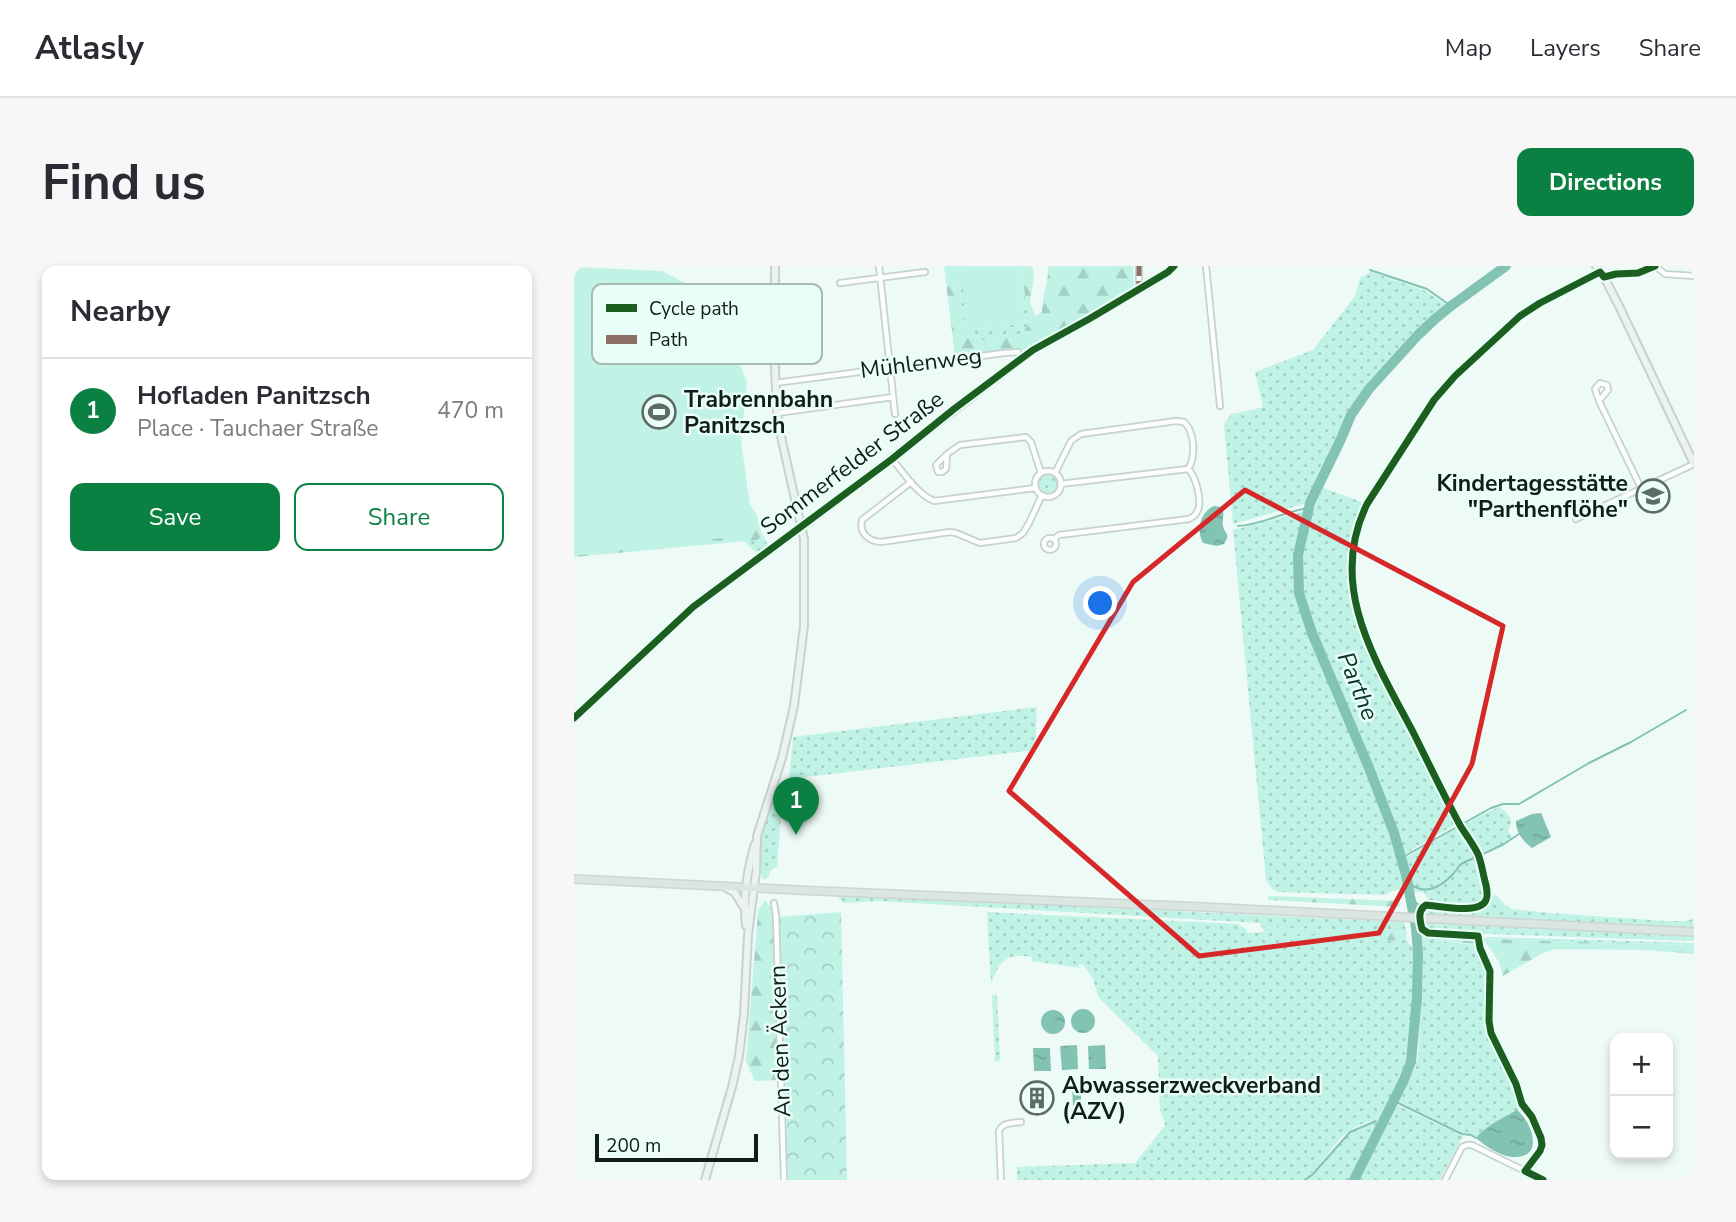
<!DOCTYPE html>
<meta charset="utf-8">
<style>
:root{--surface:#fff;--page:#f7f7f7;--text:#2b2b33;--muted:#7c7c81;--line:#e1e1e2;--accent:#0b8043}
body{margin:0;font-family:"Nunito Sans",sans-serif;background:var(--page);color:var(--text)}
.controls{position:absolute;right:21px;bottom:21px;display:grid;overflow:hidden;border-radius:14px;box-shadow:0 4px 10px #0003}
.controls button{width:63px;height:63px;display:grid;place-items:center;padding:0;border:0;border-bottom:2px solid var(--line);background:var(--surface);color:var(--text);font:35px sans-serif}
.scale{position:absolute;left:21px;bottom:18px;width:163px;box-sizing:border-box;padding-left:7px;border:4px solid #111d1a;border-top:0;font-size:19px;line-height:24px;white-space:nowrap;color:#111d1a;-webkit-text-stroke:5px #eafef8;paint-order:stroke}
.you{position:absolute;left:527px;top:338px;width:24px;height:24px;margin:-18px;border:5px solid #fff;border-radius:50%;background:#1a73e8;box-shadow:0 0 0 10px #1a73e833}
.badge{display:grid;place-items:center;width:46px;height:46px;border-radius:50%;background:var(--accent);color:#fff;font-size:23px;font-weight:700}
.pin{position:absolute;translate:-50% -58px;filter:drop-shadow(0 2px 4px #0008)}
.pin::after{content:'';position:absolute;top:37px;width:24px;height:21px;background:inherit;clip-path:polygon(0 0,100% 0,50% 100%)}
.list{margin:0;padding:0;list-style:none}
h2{display:flex;justify-content:space-between;align-items:center;height:91px;margin:0;padding:0 28px;font-size:30px}
h2 small{font-size:23px;font-weight:400;color:var(--muted)}
.list li{display:grid;grid-template-columns:46px 1fr auto;gap:21px;align-items:center;box-sizing:border-box;height:105px;padding:0 28px;border-top:2px solid var(--line)}
.list b{display:block;font-size:26px;white-space:nowrap}
.list p{margin:0;font-size:23px;white-space:nowrap;color:var(--muted)}
.list em{font-size:23px;font-style:normal;color:var(--muted)}
.actions{display:flex;gap:14px;padding:21px 28px}
.actions a{flex:1;padding:16px 0;border:2px solid var(--accent);border-radius:14px;text-align:center;font-size:24px;color:var(--accent)}
.actions .main{background:var(--accent);color:#fff}
.map{position:relative;flex:none;width:1120px;height:914px;overflow:hidden;border-radius:14px}
header{display:flex;align-items:center;gap:42px;box-sizing:border-box;height:98px;padding:0 35px;background:var(--surface);border-bottom:2px solid var(--line)}
header strong{font-size:33px}
nav{display:flex;gap:38px;margin-inline-start:auto;font-size:24px}
.intro{display:flex;align-items:center;justify-content:space-between;box-sizing:border-box;height:168px;padding:0 42px}
h1{margin:0;font-size:49px}
.button{padding:18px 32px;border-radius:14px;background:var(--accent);color:#fff;font-size:24px;font-weight:700}
main{display:flex;gap:42px;padding:0 42px}
aside{flex:1;background:var(--surface);border-radius:14px;box-shadow:0 4px 10px #0003}
.map>svg:first-child{display:block}
</style>
<header>
<strong>Atlasly</strong>
<nav><a>Map</a><a>Layers</a><a>Share</a></nav>
</header>
<div class="intro"><h1>Find us</h1><a class="button">Directions</a></div>
<main>
<aside>
<h2>Nearby<small></small></h2>
<ul class="list">
<li><span class="badge">1</span><div><b>Hofladen Panitzsch</b><p>Place · Tauchaer Straße</p></div><em>470 m</em></li>
</ul>
<div class="actions"><a class="main">Save</a><a>Share</a></div>
</aside>
<div class="map">
<svg width="1120" height="914" viewBox="0 0 1120 914">
<defs>
<pattern id="grass-dots" width="8" height="8" patternUnits="userSpaceOnUse" patternTransform="scale(1.75)"><rect width="8" height="8" fill="#c0f2e6"/><path d="M2 2h.1M6 6h.1" fill="none" stroke="#a4cfc5" stroke-width="1.8" stroke-linecap="round"/></pattern>
<pattern id="forest-firs" width="22" height="20" patternUnits="userSpaceOnUse" patternTransform="scale(1.75)"><rect width="22" height="20" fill="#c0f2e6"/><path d="M5 1l3.5 6h-7zM16 11l3.5 6h-7z" fill="#a4cfc5"/></pattern>
<pattern id="park-crowns" width="20" height="18" patternUnits="userSpaceOnUse" patternTransform="scale(1.75)"><rect width="20" height="18" fill="#c0f2e6"/><path d="M2 6a3 3 0 1 1 6 0M12 15a3 3 0 1 1 6 0" fill="none" stroke="#a4cfc5"/></pattern>
<pattern id="water-ripples" width="26" height="14" patternUnits="userSpaceOnUse" patternTransform="scale(1.75)"><rect width="26" height="14" fill="#82c3b4"/><path d="M2 4q2-2 4 0t4 0M15 11q2-2 4 0t4 0" fill="none" stroke="#6fa79a"/></pattern>
</defs>
<rect width="100%" height="100%" fill="#eefaf6"/>
<path fill="url(#grass-dots)" d="M384 0H386L395 64 451 57 445 0H447L455 59 451 63 448 72 434 69 405 75 390 65Z
M797 6 852 25 874 40 838 72 796 119 775 148 733 237 659 258 650 158 657 148 678 144 689 141 681 106 739 84 781 30 786 12Z
M464 218a10 10 0 1 1 20 0a10 10 0 1 1-20 0Z
M749 222 788 236C782 261 774 284 774 309 774 356 806 407 828 448 846 484 865 521 884 557L829 589 820 560 737 355C734 347 730 338 728 329 720 295 734 252 749 222Z
M729 246 723 285 722 304 723 332 734 364 790 495 833 622 818 625 811 629 704 626 698 623 692 614 659 264Z
M189 269 194 280 193 283 182 293 119 341 0 451 122 337 185 289 170 275 183 274Z
M463 441 461 484 215 513 219 471Z
M202 527 206 532 208 538 203 600 196 605 195 610 189 614C175 585 195 554 202 527Z
M925 541C929 543 938 551 937 557 937 559 935 561 934 564L939 573 905 588 888 560 905 550Z
M885 561 903 590 911 630C905 648 873 638 858 637L855 635 850 626H840L830 592Z
M261 629 830 656 833 667 687 661 686 657 304 635 271 637Z
M922 629 930 638 937 643 975 647 1091 655H1109L1119 653 1120 663 848 649 849 643 855 640C868 642 900 648 910 640 914 637 914 635 915 630Z
M413 646 664 658 672 663 674 667 691 666 828 675 832 673 841 686 842 721 835 796 809 852C797 855 783 858 772 867 756 881 747 901 730 914H443V901L561 897 590 861 591 856 586 845 584 790 524 731 519 712 509 699 505 698 506 702 458 695V691C432 687 426 694 417 718Z
M856 657 1120 669V675L855 666 850 664 848 658Z
M848 668H857L858 674 903 679 912 698 915 709 914 744 916 767 943 823 946 836 949 841 912 862 902 871 889 867 825 836 841 801 844 791 849 704Z
M913 671 1120 677V679L909 673Z
M418 729H423L426 794 421 796Z
M821 838 889 870 866 914H783Z
M809 854 779 914H733C749 903 758 884 772 871 782 862 796 859 809 854Z"/>
<path fill="url(#forest-firs)" d="M370 0H384L390 65 405 75 435 69 448 71 451 63 455 59 447 0H458L460 10 456 36 461 50 468 46C468 30 475 16 474 0H559L560 23 452 85 443 83 381 90Z
M174 236 183 249 188 270 183 274 0 291V287Z
M694 630 825 635 826 641 694 634Z
M191 634 197 642 199 652 203 814 181 815 172 796 184 645Z
M687 661 833 667 832 673 828 675 691 666Z
M857 668 899 671 901 678 858 674Z
M909 673 1120 679V688L1072 684 981 683 969 687 929 710 925 696Z"/>
<path fill="url(#park-crowns)" d="M267 646 273 914H214L205 651Z"/>
<path fill="#c0f2e6" d="M386 0H445L451 57 394 64Z
M0 1 88 5 137 31 173 116 167 175 180 268 0 290Z"/>
<path fill="url(#water-ripples)" d="M640 240 647 241 649 244C650 249 648 255 649 260 651 269 657 267 650 278L643 280 629 277C622 265 626 246 640 240Z
M967 547 977 571 958 582C949 575 942 567 942 555L958 548Z
M497 755a12 12 0 1 1 24 0a12 12 0 1 1-24 0Z
M467 756a12 12 0 1 1 24 0a12 12 0 1 1-24 0Z
M503 779 504 803 488 804 486 780Z
M531 779 532 803H515L514 780Z
M459 782H476L477 805H460Z
M498 817H507V842H499Z
M943 844C957 855 971 890 942 891 929 892 911 880 902 872 911 860 929 852 943 844Z"/>
<g fill="none" stroke-linecap="round" stroke-linejoin="round">
<path stroke="#82c3b4" stroke-width="2" d="M796 4 853 23 877 40
M664 260C688 259 711 245 735 242
M890 557 917 542 929 538H945L1015 497 1057 476 1112 444
M907 589 930 578 945 568
M827 592 883 561
M833 615C849 631 866 622 879 608 882 605 884 602 886 599 891 595 897 594 902 591
M837 632 845 639
M820 835 888 868 897 869 902 872
M808 853 811 851
M731 914 739 908 776 866 802 855"/>
<path stroke="#82c3b4" stroke-width="10" d="M780 914 829 816 837 796 843 731 844 687 842 662 832 609 820 567 795 502 738 367 725 327 724 289 736 237 767 173 777 149 795 123 844 69 860 54 877 40 932 0"/>
<defs>
<path id="street" d="M305 0 321 148
M565 0V24
M632 0 646 140
M1081 0 1091 8 1120 10
M266 17 351 6
M201 117 430 87 444 86 448 92
M1026 117 1033 119 1034 124 1025 135 1021 123Z
M1025 135 1067 222
M203 147 319 131
M373 188 386 179 452 171 457 176 467 207
M373 188 372 203 368 206H364L362 199Z
M318 193C330 207 343 228 360 235L461 222
M461 218a13 13 0 1 1 26 0a13 13 0 1 1-26 0Z
M481 207 497 175 507 168 602 155 610 156C621 166 622 191 614 203
M337 216 288 254C285 267 294 275 307 276L376 266 382 267 406 277 442 272 449 267 455 257 468 229
M486 218 614 203
M1002 253 1120 198
M470 278a6 6 0 1 1 12 0a6 6 0 1 1-12 0Z
M480 273 485 269 615 253C620 250 621 250 624 244 628 235 622 210 614 203
M0 452 119 341 227 261
M200 637 202 649 210 914
M427 914 425 865C429 856 439 857 447 856
M871 914 888 881 893 879H898L969 914"/>
<path id="secondary" d="M1022 0 1030 11 1046 42 1120 198
M1030 11 1042 8 1064 7 1081 0
M228 261 459 84 515 53 594 6 600 0
M151 621 161 627 169 640
M172 660C169 633 173 604 181 578
M131 914 158 821 165 790 170 748 174 669 182 606 183 570 208 492 220 440 230 360V273L208 175 203 147 201 102V0"/>
<path id="primary" d="M0 613 244 625 630 641 1120 666"/>
</defs>
<use href="#street" stroke="#c7d2cf" stroke-width="8"/>
<use href="#secondary" stroke="#c7d2cf" stroke-width="10"/>
<use href="#primary" stroke="#ced5d2" stroke-width="10"/>
<use href="#street" stroke="#fcfefe" stroke-width="4.5"/>
<use href="#secondary" stroke="#ecf2f0" stroke-width="6"/>
<use href="#primary" stroke="#dbe5e2" stroke-width="7"/>
<path stroke="#8d6e63" stroke-width="5" stroke-dasharray="10 5" stroke-linecap="butt" d="M565 0V24"/>
<defs>
<path id="cycleway" d="M0 452 119 341 318 193 380 143 459 84 515 53 594 6 600 0
M969 914 951 905 966 885 968 879 967 872 958 851 948 838 942 818 917 767 915 755 916 705 906 682 904 670 854 667 848 663C846 654 843 645 852 639 866 640 906 649 912 634 914 630 913 624 912 619 909 609 908 598 904 588 899 578 893 570 887 561 870 530 855 498 839 466 801 394 753 320 793 238L860 134 881 110 946 50 966 37 1026 6 1030 11 1042 8 1064 7 1081 0"/>
</defs>
<use href="#cycleway" stroke="#eafef8" stroke-width="11"/>
<use href="#cycleway" stroke="#1b5e20" stroke-width="7"/>
</g>
<path fill="none" stroke="#d62828" stroke-width="5" stroke-linejoin="round" d="M671 224 929 360 898 498 805 667 625 690 435 525 559 316Z"/>
<defs>
<symbol id="stadium-ring" viewBox="-11 -11 22 22"><circle r="9.5" fill="#eafef8" stroke="#5e6a67" stroke-width="1.5"/><path d="M0-5a6.5 5 0 1 0 0 10a6.5 5 0 1 0 0-10ZM-3.5-1.8h7v3.6h-7Z" fill="#5e6a67"/></symbol>
<symbol id="school-ring" viewBox="-11 -11 22 22"><circle r="9.5" fill="#eafef8" stroke="#5e6a67" stroke-width="1.5"/><path d="M0-5L7-2L0 1L-7-2ZM-4 1L0 2.5L4 1V4Q0 6-4 4Z" fill="#5e6a67"/></symbol>
<symbol id="building-ring" viewBox="-11 -11 22 22"><circle r="9.5" fill="#eafef8" stroke="#5e6a67" stroke-width="1.5"/><path d="M-4-6H4V6H1V3H-1V6H-4ZM-2.5-4.3h1.7v1.8h-1.7ZM.8-4.3h1.7v1.8H.8ZM-2.5-1h1.7V.8h-1.7ZM.8-1h1.7V.8H.8Z" fill="#5e6a67"/></symbol>
</defs>
<g fill-rule="evenodd">
<use href="#stadium-ring" x="66" y="127" width="38" height="38"/>
<use href="#school-ring" x="1060" y="211" width="38" height="38"/>
<use href="#building-ring" x="444" y="813" width="38" height="38"/>
</g>
<g text-anchor="middle" dominant-baseline="central" stroke-width="5" stroke-linejoin="round" paint-order="stroke">
<g font-size="23" fill="#111d1a" stroke="#eafef8">
<text transform="translate(347 97) rotate(-7)">Mühlenweg</text>
<text transform="translate(278 197) rotate(-37)">Sommerfelder Straße</text>
<text transform="translate(206 775) rotate(-92)">An den Äckern</text>
</g>
<g font-size="23" font-weight="bold" fill="#111d1a" stroke="#eafef8" text-anchor="start">
<text x="110" y="133">Trabrennbahn<tspan x="110" dy="26">Panitzsch</tspan></text>
<text x="1054" y="217" text-anchor="end">Kindertagesstätte<tspan x="1054" dy="26">"Parthenflöhe"</tspan></text>
<text x="488" y="819">Abwasserzweckverband<tspan x="488" dy="26">(AZV)</tspan></text>
</g>
<g font-size="24" font-style="italic" fill="#07332b" stroke="#eafef8">
<text transform="translate(784 420) rotate(68)">Parthe</text>
</g>
</g>
<rect x="18" y="18" width="230" height="80" rx="10" fill="#eafef8" stroke="#a9bab5" stroke-width="2"/>
<rect x="32" y="38" width="31" height="8" fill="#1b5e20"/>
<rect x="32" y="69" width="31" height="9" fill="#8d6e63"/>
<g font-size="19" fill="#111d1a">
<text x="75" y="49">Cycle path</text>
<text x="75" y="80">Path</text>
</g>
</svg>
<div class="controls">
<button>+</button>
<button>−</button>
</div>
<div class="scale">200 m</div>
<div class="you"></div>
<div class="pin badge" style="left:222px;top:569px">1</div>
</div>
</main>
